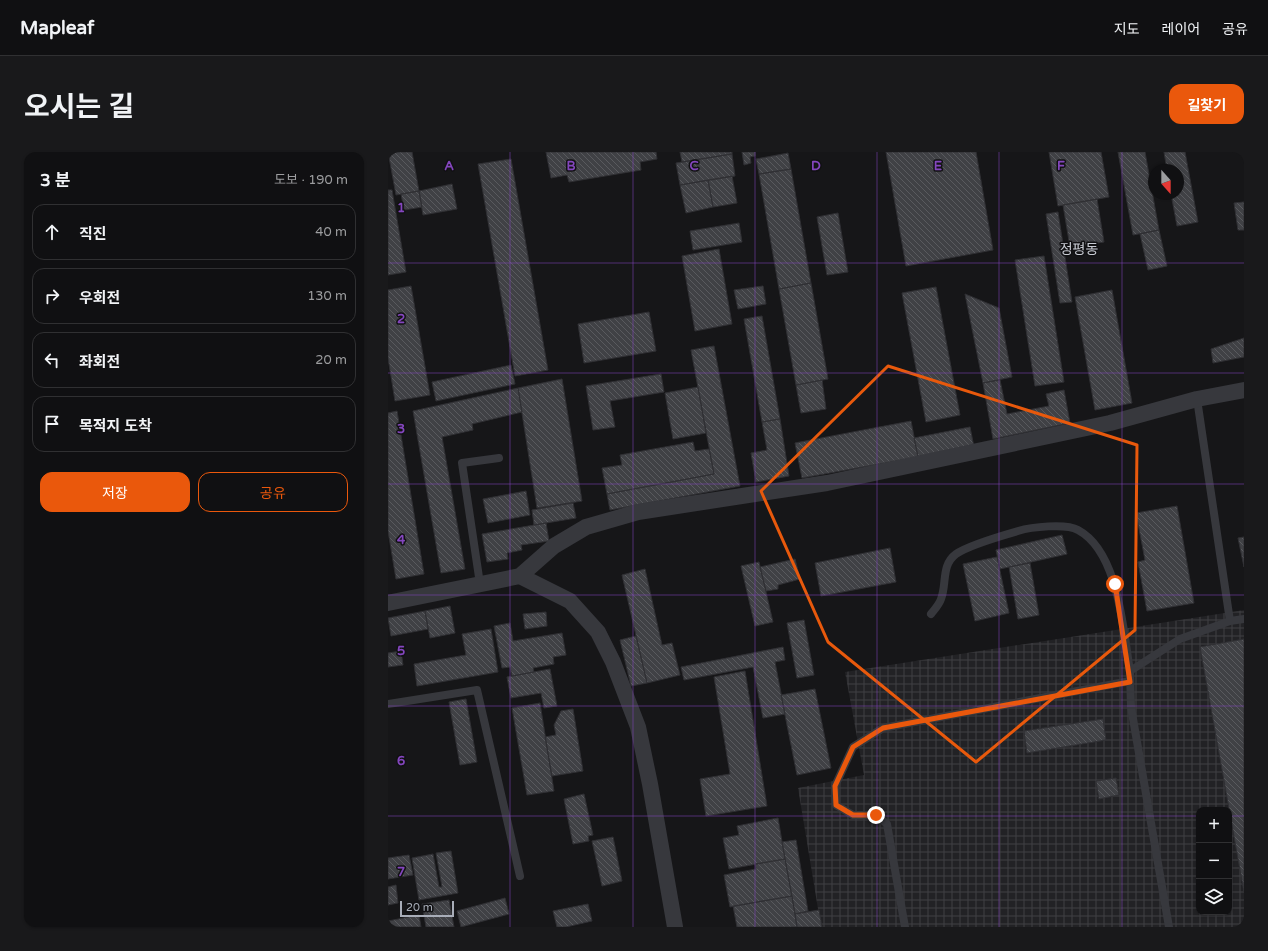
<!DOCTYPE html>
<html lang="ko">
<meta charset="utf-8">
<style>
:root{--surface:#101012;--page:#19191b;--text:#f1f3f6;--muted:#9c9d9f;--line:#303032;--accent:#ea580c}
body{margin:0;font-family:"Varela Round","Noto Sans KR",sans-serif;background:var(--page);color:var(--text)}
.controls{position:absolute;right:12px;bottom:12px;display:grid;overflow:hidden;border-radius:8px;box-shadow:0 1px 3px #0004}
.controls button{width:36px;height:36px;display:grid;place-items:center;padding:0;border:0;border-bottom:1px solid var(--line);background:var(--surface);color:var(--text);font:20px sans-serif}
.compass{position:absolute;left:760px;top:12px;width:36px;height:36px;border-radius:50%;background:var(--surface);box-shadow:0 1px 3px #0004;rotate:159deg}
.scale{position:absolute;left:12px;bottom:10px;width:54px;box-sizing:border-box;padding-left:4px;border:2px solid #a8adb8;border-top:0;font-size:11px;line-height:14px;white-space:nowrap;color:#a8adb8;-webkit-text-stroke:3px #111113;paint-order:stroke}
.stop{position:absolute;width:12px;height:12px;margin:-9px;border:3px solid #ea580c;border-radius:50%;background:#fff}
.stop.end{background:#ea580c;border-color:#fff;box-shadow:0 1px 4px #0008}
.list{margin:0;padding:0;list-style:none}
h2{display:flex;justify-content:space-between;align-items:center;height:52px;margin:0;padding:0 16px;font-size:17px}
h2 small{font-size:13px;font-weight:400;color:var(--muted)}
.list li{display:grid;grid-template-columns:26px 1fr auto;gap:12px;align-items:center;box-sizing:border-box;height:56px;margin:0 8px 8px;padding:0 8px;border:1px solid var(--line);border-radius:12px}
.list b{display:block;font-size:15px;white-space:nowrap}
.list em{font-size:13px;font-style:normal;color:var(--muted)}
.actions{display:flex;gap:8px;padding:12px 16px}
.actions a{flex:1;padding:9px 0;border:1px solid var(--accent);border-radius:12px;text-align:center;font-size:14px;color:var(--accent)}
.actions .main{background:var(--accent);color:#fff}
.icon{flex:none;width:22px;height:22px;fill:none;stroke:currentColor;stroke-width:2;stroke-linecap:round;stroke-linejoin:round}
.map{position:relative;flex:none;width:856px;height:775px;overflow:hidden;border-radius:12px}
header{display:flex;align-items:center;gap:24px;box-sizing:border-box;height:56px;padding:0 20px;background:var(--surface);border-bottom:1px solid var(--line)}
header strong{font-size:19px}
nav{display:flex;gap:22px;margin-inline-start:auto;font-size:14px}
.intro{display:flex;align-items:center;justify-content:space-between;box-sizing:border-box;height:96px;padding:0 24px}
h1{margin:0;font-size:28px}
.button{padding:10px 18px;border-radius:12px;background:var(--accent);color:#fff;font-size:14px;font-weight:700}
main{display:flex;gap:24px;padding:0 24px}
aside{flex:1;background:var(--surface);border-radius:12px;box-shadow:0 1px 3px #0004}
.map>svg:first-child{display:block}
</style>
<header>
<strong>Mapleaf</strong>
<nav><a>지도</a><a>레이어</a><a>공유</a></nav>
</header>
<div class="intro"><h1>오시는 길</h1><a class="button">길찾기</a></div>
<main>
<aside>
<h2>3 분<small>도보 · 190 m</small></h2>
<ul class="list">
<li><svg class="icon" aria-label="ahead" viewBox="0 0 24 24"><path d="M12 20V5M6 11l6-6 6 6"/></svg><div><b>직진</b></div><em>40 m</em></li>
<li><svg class="icon" aria-label="right" viewBox="0 0 24 24"><path d="M7 20v-9h11M14 6l5 5-5 5"/></svg><div><b>우회전</b></div><em>130 m</em></li>
<li><svg class="icon" aria-label="left" viewBox="0 0 24 24"><path d="M17 20v-9H6M10 6l-5 5 5 5"/></svg><div><b>좌회전</b></div><em>20 m</em></li>
<li><svg class="icon" aria-label="arrive" viewBox="0 0 24 24"><path d="M6 21V4h12l-3 4 3 4H6"/></svg><div><b>목적지 도착</b></div></li>
</ul>
<div class="actions"><a class="main">저장</a><a>공유</a></div>
</aside>
<div class="map">
<svg width="856" height="775" viewBox="0 0 856 775">
<defs>
<pattern id="industrial-grid" width="8" height="8" patternUnits="userSpaceOnUse"><rect width="8" height="8" fill="#222225"/><path d="M0 4h8M4 0v8" fill="none" stroke="#3f3f43"/></pattern>
<pattern id="building-back-hatch" width="6" height="6" patternUnits="userSpaceOnUse"><rect width="6" height="6" fill="#404145"/><path d="M-1 5l2 2M0 0l6 6M5-1l2 2" fill="none" stroke="#595a5e"/></pattern>
</defs>
<rect width="100%" height="100%" fill="#161618"/>
<path fill="url(#industrial-grid)" fill-rule="evenodd" d="M856 458V775H433L410 636 476 623 457 520ZM811 658H841V760H811Z"/>
<path fill="url(#building-back-hatch)" stroke="#303034" d="M0 0H24L31 39 8 43Z
M158 0H268L269 7 252 10 253 18 181 30 179 23 163 26Z
M292 0H344V2L294 10Z
M354 0H367V4L362 5 363 11 356 13Z
M498 0H588L605 98 518 114Z
M661 0H713L721 45 670 54Z
M730 0H757L771 78 745 83Z
M776 0H797L810 70 789 74 783 42H790V18H779Z
M400 1 403 17 371 22 368 7Z
M344 2 347 24 292 33 288 11Z
M123 7 160 218 127 224 90 12Z
M403 17 423 131 391 137 371 22Z
M344 24 349 51 325 55 320 28Z
M320 28 325 55 298 61 292 33Z
M64 32 69 57 35 63 31 39Z
M0 38H4L18 120 0 123Z
M31 39 34 55 16 58 13 42Z
M709 47 716 90 682 95 675 53Z
M856 50V78H850L846 51Z
M670 60 684 150 672 151 658 62Z
M450 61 460 120 439 123 429 65Z
M351 71 354 90 305 98 302 79Z
M771 78 779 114 760 118 752 82Z
M331 97 344 172 307 179 294 104Z
M656 104 676 230 647 234 627 108Z
M423 131 440 227 408 233 391 137Z
M23 134 42 243 7 249 0 206V138Z
M375 134 378 152 350 157 346 138Z
M548 135 572 263 538 270 514 141Z
M724 138 744 251 707 258 687 145Z
M577 142 611 156 624 225 595 231Z
M261 160 268 199 196 211 190 172Z
M374 164 392 267 374 270 356 167Z
M856 186V205L825 211 823 197Z
M326 194 352 334 222 358 219 342 326 322 303 198Z
M123 213 127 232 48 249 44 230Z
M273 222 276 240 222 249 227 275 205 278 198 234Z
M174 227 194 349 149 356 130 236Z
M434 228 438 257 413 261 408 233Z
M612 228 619 262 661 254 658 242 676 238 682 271 605 287 595 231Z
M310 235 318 281 285 287 277 241Z
M130 236 134 260 84 272 85 278 54 285 77 417 53 421 25 259Z
M9 259 36 422 8 427 0 379V261Z
M392 267 401 324 368 330 363 301 379 298 374 270Z
M523 269 530 305 414 326 407 291Z
M582 275 586 295 530 305 526 286Z
M305 290 307 299 321 297 326 322 219 342 214 316 234 313 232 303Z
M138 339 142 363 100 371 95 347Z
M185 351 188 366 146 373 144 358Z
M789 354 806 451 759 459 750 410 757 408 748 361Z
M158 371 161 389 133 393 134 398 119 401 120 407 99 410 94 382Z
M674 383 679 402 612 417 608 398Z
M856 385V415L850 386Z
M502 396 508 430 433 444 427 411Z
M609 405 621 461 587 469 575 412Z
M407 407 412 427 390 433V437L378 439 372 415Z
M371 410 385 470 367 474 353 414Z
M642 411 651 463 630 467 621 415Z
M257 417 274 493 284 491 292 523 259 531 234 423Z
M62 454 67 481 42 486 37 459Z
M37 459 40 477 3 484 0 466Z
M158 460 159 474 137 477 135 462Z
M416 468 426 523 409 526 399 471Z
M122 471 125 489 174 481 178 503 165 505 166 512 145 516 146 520 124 524 122 515 114 516 106 474Z
M103 477 110 520 29 534 26 512 78 503 74 482Z
M248 484 259 531 243 534 232 488Z
M856 487V740L812 495Z
M395 495 397 508 387 510 397 562 375 566 365 515 296 528 293 515Z
M13 499 15 513 0 515V501Z
M162 517 169 554 156 556 153 541 123 546 119 525Z
M357 519 379 654 318 664 312 627 342 622 326 525Z
M427 537 443 616 409 623 393 543Z
M78 547 89 610 72 613 61 550Z
M152 551 166 639 139 643 124 556Z
M185 557 195 619 164 624 157 585 168 583 166 573 173 559Z
M715 567 718 588 639 601 636 579Z
M728 626 731 643 711 647 708 629Z
M196 642 205 683 200 684 201 689 185 692 176 647Z
M390 666 397 707 341 717 335 686 351 683 349 674Z
M225 685 234 729 214 734 204 689Z
M408 688 420 759 407 762 394 690Z
M63 699 70 741 31 748 24 706 45 702 51 735H54L48 701Z
M21 703 25 723 0 727V706Z
M397 707 404 744 342 755 336 723 368 717 367 712Z
M8 733 10 751 0 753V735Z
M404 744 409 775H349L345 754Z
M117 746 121 762 73 775 69 759Z
M61 748 66 775H38L34 752Z
M200 752 204 769 178 775H169L165 759Z
M431 758 434 775H409L407 762Z
M31 763 33 775H0V769Z"/>
<g fill="none" stroke-linecap="round" stroke-linejoin="round">
<path stroke="#37383d" stroke-width="8" d="M809 247 842 469
M92 432 74 311 111 306
M543 462C546 458 551 453 553 447 559 432 553 413 568 402 579 394 616 383 630 379 643 375 678 371 690 378 731 400 735 478 742 519
M0 552 89 538 132 724
M517 775 499 672 488 663H465L448 653 447 634 465 595 495 576 742 529
M781 775 743 555 742 519 792 487 842 469 856 467"/>
<path stroke="#37383d" stroke-width="16" d="M132 424 182 449 210 480 225 510 250 575 262 632 287 775
M0 451 132 424 166 394 198 375 250 360 439 331 722 271 809 247 856 238"/>
</g>
<g fill="none" stroke-linecap="round" stroke-linejoin="round">
<path stroke="#ea580c" stroke-width="5" d="M488 663H465L448 653 447 634 465 595 495 576 742 530 727 432"/>
</g>
<path fill="none" stroke="#e8590c" stroke-width="3" stroke-linejoin="round" d="M500 214 749 293 747 478 588 610 440 490 373 339Z"/>
<path fill="none" stroke="#8446be" stroke-width="1" stroke-opacity="0.55" d="M122 0V775M245 0V775M367 0V775M489 0V775M611 0V775M734 0V775M0 111H856M0 221H856M0 332H856M0 443H856M0 554H856M0 664H811M841 664H856"/>
<g text-anchor="middle" dominant-baseline="central" stroke-width="3" stroke-linejoin="round" paint-order="stroke">
<g font-size="14" fill="#c9ccd4" stroke="#111113">
<text x="691" y="97">정평동</text>
</g>
</g>
<g font-size="13" text-anchor="middle" font-weight="bold" fill="#8446be" stroke="#111113" stroke-width="3" stroke-linejoin="round" paint-order="stroke">
<text x="61" y="18">A</text>
<text x="183" y="18">B</text>
<text x="306" y="18">C</text>
<text x="428" y="18">D</text>
<text x="550" y="18">E</text>
<text x="673" y="18">F</text>
<text x="13" y="60">1</text>
<text x="13" y="171">2</text>
<text x="13" y="281">3</text>
<text x="13" y="392">4</text>
<text x="13" y="503">5</text>
<text x="13" y="613">6</text>
<text x="13" y="724">7</text>
</g>
</svg>
<div class="controls">
<button>+</button>
<button>−</button>
<button><svg class="icon" aria-label="layers" viewBox="0 0 24 24"><path d="M12 4l9 5-9 5-9-5zM3 14l9 5 9-5"/></svg></button>
</div>
<svg class="compass" viewBox="-18 -18 36 36"><path d="M0-13l5 13h-10z" fill="#e53935"/><path d="M0 13l5-13h-10z" fill="#9c9d9f"/></svg>
<div class="scale">20 m</div>
<div class="stop" style="left:727px;top:432px"></div>
<div class="stop end" style="left:488px;top:663px"></div>
</div>
</main>
